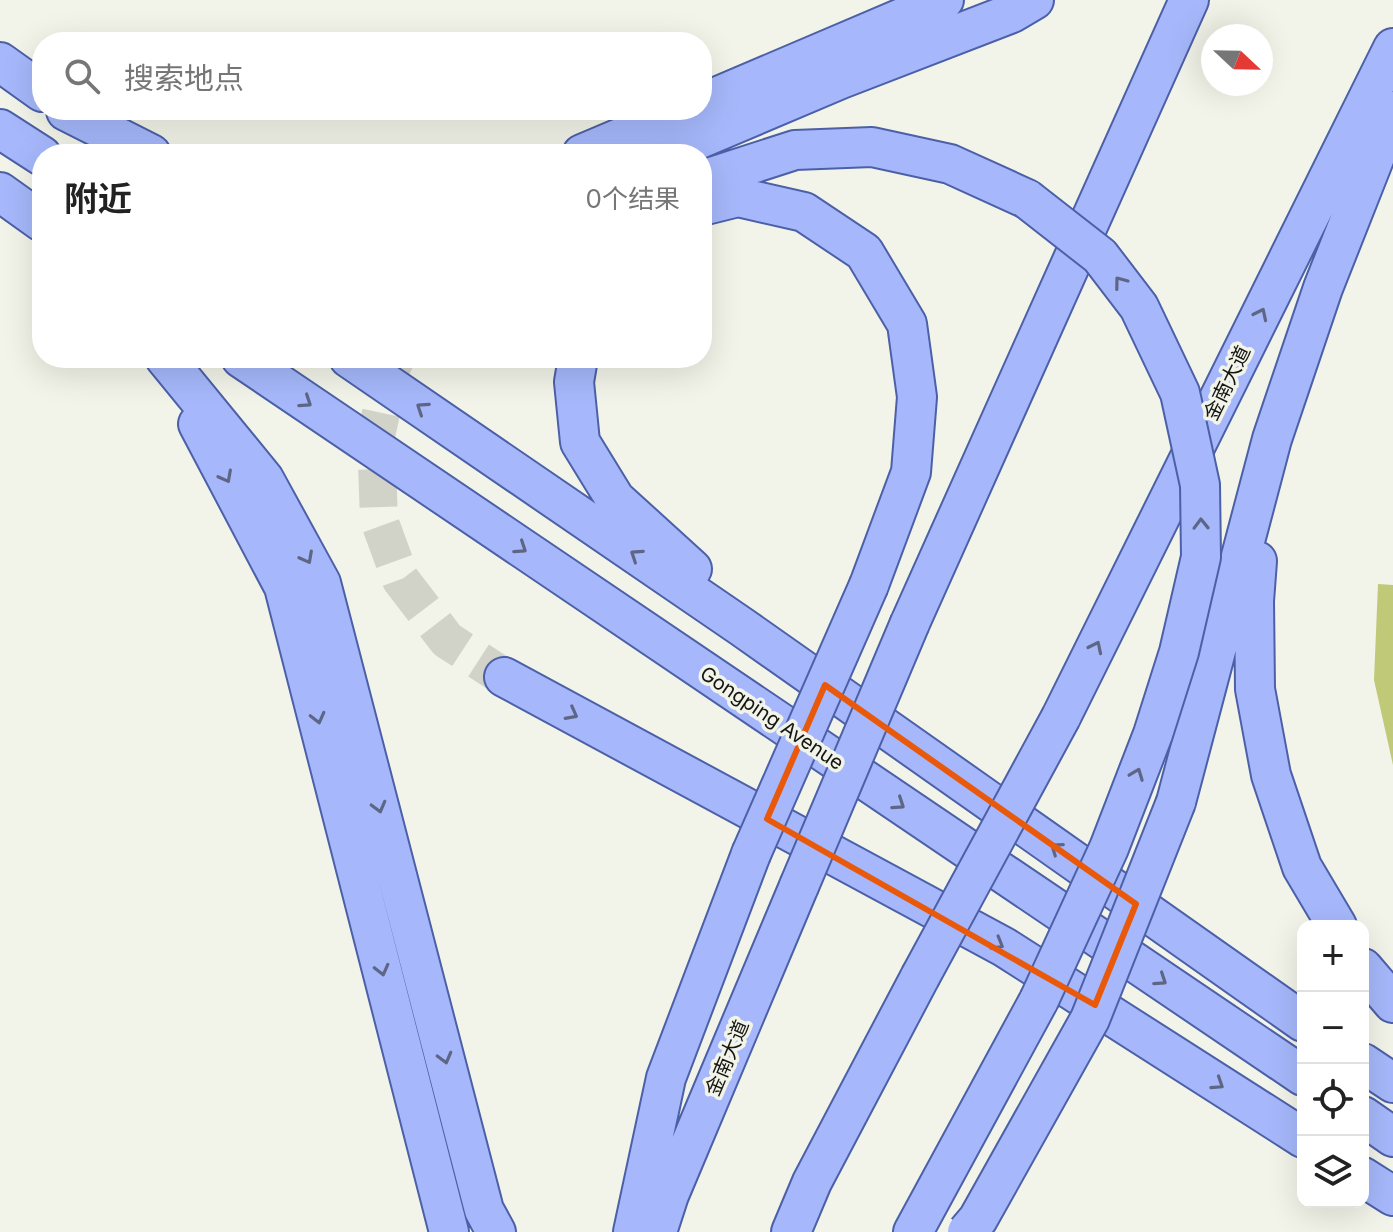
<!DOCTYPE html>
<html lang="zh">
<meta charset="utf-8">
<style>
:root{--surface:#fff;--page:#f2f2f2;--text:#222;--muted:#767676;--line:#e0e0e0}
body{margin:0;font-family:Inter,"Noto Sans SC",sans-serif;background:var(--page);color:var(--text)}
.controls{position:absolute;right:24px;bottom:24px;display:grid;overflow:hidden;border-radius:16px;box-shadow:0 8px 32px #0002}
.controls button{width:72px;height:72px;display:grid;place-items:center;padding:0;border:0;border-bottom:2px solid var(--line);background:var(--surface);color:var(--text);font:40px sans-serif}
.compass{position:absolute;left:1201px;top:24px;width:72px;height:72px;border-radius:50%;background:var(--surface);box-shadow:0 8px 32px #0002;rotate:112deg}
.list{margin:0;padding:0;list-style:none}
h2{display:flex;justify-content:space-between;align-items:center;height:104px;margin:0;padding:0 32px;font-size:34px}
h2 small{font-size:26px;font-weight:400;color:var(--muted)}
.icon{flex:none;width:44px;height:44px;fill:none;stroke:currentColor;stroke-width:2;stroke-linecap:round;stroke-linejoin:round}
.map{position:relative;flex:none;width:1393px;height:1232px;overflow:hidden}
.search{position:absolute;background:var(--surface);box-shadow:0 8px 32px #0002;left:32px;top:32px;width:680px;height:88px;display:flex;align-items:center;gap:20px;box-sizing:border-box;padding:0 28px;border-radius:32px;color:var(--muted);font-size:30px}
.panel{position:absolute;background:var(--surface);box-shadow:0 8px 32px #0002;left:32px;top:144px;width:680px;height:224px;border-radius:32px}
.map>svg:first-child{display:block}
</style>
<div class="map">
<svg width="1393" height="1232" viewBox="0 0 1393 1232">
<rect width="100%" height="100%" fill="#f2f4e9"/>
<path fill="#c0c978" d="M1378 584 1393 585V765L1374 680Z"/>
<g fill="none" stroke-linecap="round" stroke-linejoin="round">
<path stroke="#d1d3c9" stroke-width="38" stroke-dasharray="38 19" stroke-linecap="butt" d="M396 358 390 371 376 436 379 520 401 580 447 640 504 677"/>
<defs>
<path id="primary" d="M0 62 42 92
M702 103 944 0
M66 111 151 154
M0 129 42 156
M582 154 686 110
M664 154 841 79 1012 13 1034 0
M702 180 795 150 872 147 950 164 1027 199
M0 192 42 222
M702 206 738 197 804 212 864 252 907 324 917 397 911 472 869 585
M165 358 264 479 321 583 484 1210 496 1232
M241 358 1303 1076
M349 358 742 627 1303 1022
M578 358 574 382 580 442 615 499 692 569
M198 424 284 587 449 1232
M1257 561 1254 601 1255 689 1271 775 1302 867 1337 926
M910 623 1189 0
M504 677 1004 947 1303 1138
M1061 717 1393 48
M1176 802 1272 439 1323 288 1393 111
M1363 968 1393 1003
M1363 1063 1393 1083
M1363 1116 1393 1137
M1363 1177 1393 1196
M633 1232 666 1078 751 854
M657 1232 669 1195 799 886
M791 1232 812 1182 920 977
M913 1232 1039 1000"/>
</defs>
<use href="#primary" stroke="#4c60a8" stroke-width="42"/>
<use href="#primary" stroke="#a6b8fb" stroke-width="38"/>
<defs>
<path id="primary-bridge" d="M1027 199 1100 256 1139 307 1180 393 1200 485 1201 557 1179 652 1153 734 1109 848 1039 1000
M751 854 869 585
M799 886 910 623
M920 977 1061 717
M967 1232 978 1219 1090 1019 1176 802"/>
</defs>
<use href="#primary-bridge" stroke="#4c60a8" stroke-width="42" stroke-linecap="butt"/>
<use href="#primary-bridge" stroke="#a6b8fb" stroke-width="38"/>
</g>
<defs><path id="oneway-chevron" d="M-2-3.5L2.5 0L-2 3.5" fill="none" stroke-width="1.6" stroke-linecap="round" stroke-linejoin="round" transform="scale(2)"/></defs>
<g stroke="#5e6686">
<use href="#oneway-chevron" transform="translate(1120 282) rotate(-127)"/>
<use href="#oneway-chevron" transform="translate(1261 314) rotate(-64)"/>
<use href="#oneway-chevron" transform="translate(306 402) rotate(34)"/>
<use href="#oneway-chevron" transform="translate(422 408) rotate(-146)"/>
<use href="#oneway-chevron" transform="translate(226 477) rotate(62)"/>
<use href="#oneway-chevron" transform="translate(1201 524) rotate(-91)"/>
<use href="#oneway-chevron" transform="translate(521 548) rotate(34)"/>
<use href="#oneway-chevron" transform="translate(636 555) rotate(-146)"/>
<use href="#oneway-chevron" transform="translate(307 558) rotate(62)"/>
<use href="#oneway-chevron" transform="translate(1096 647) rotate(-64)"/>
<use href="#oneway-chevron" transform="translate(572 714) rotate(28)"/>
<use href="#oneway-chevron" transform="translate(318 718) rotate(76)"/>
<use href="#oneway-chevron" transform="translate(1137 774) rotate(-69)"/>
<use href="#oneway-chevron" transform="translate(899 804) rotate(34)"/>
<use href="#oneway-chevron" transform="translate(379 807) rotate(75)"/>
<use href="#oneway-chevron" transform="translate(1056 848) rotate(-145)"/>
<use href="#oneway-chevron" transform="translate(998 944) rotate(30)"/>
<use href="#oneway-chevron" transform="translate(382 970) rotate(76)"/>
<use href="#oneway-chevron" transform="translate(1161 980) rotate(34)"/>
<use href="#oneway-chevron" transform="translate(445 1058) rotate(75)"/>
<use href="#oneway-chevron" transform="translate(1218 1084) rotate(33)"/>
</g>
<path fill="none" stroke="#e8590c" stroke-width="6" stroke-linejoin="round" d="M825 685 1136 904 1095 1005 767 819Z"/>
<g text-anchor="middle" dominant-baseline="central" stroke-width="7" stroke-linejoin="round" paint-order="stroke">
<g font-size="20" fill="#151512" stroke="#f2f4e9">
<text transform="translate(1227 383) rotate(-64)">金南大道</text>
<text transform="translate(772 718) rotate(34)">Gongping Avenue</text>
<text transform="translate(727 1058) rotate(-67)">金南大道</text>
</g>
</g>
</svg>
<div class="controls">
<button>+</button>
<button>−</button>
<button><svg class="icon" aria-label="locate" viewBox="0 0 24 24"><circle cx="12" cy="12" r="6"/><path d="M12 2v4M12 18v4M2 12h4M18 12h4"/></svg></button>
<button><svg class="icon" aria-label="layers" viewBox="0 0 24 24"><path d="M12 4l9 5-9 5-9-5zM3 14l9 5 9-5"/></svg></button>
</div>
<svg class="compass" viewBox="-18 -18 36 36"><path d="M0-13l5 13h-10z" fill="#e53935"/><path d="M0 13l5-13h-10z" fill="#767676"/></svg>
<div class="search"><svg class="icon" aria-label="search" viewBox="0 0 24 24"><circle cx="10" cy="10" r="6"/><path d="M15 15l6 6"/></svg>搜索地点</div>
<section class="panel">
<h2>附近<small>0个结果</small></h2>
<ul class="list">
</ul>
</section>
</div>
